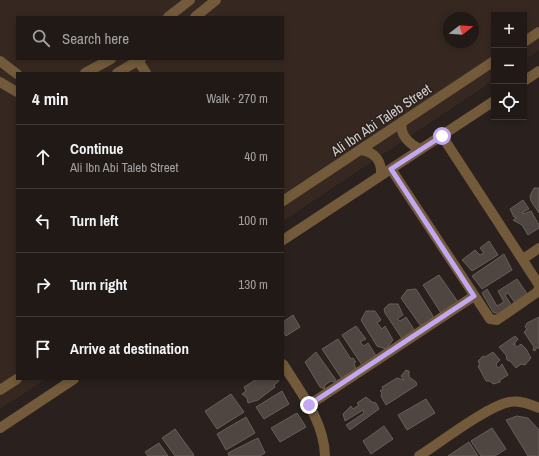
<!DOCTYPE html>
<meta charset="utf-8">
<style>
:root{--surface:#201916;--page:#2d2623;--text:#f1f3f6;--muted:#a2a0a1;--line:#3d3835}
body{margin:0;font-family:"Archivo Narrow",sans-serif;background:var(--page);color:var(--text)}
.controls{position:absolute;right:12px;top:12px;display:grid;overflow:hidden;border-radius:0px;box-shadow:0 2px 6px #0003}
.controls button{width:36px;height:36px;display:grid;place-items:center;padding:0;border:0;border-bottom:1px solid var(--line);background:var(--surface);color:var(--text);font:20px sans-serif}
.compass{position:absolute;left:443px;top:12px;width:36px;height:36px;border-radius:50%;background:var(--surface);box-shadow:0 2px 6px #0003;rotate:73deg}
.stop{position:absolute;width:12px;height:12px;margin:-9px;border:3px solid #c2a8f3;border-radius:50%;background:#fff}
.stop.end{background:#c2a8f3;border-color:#fff;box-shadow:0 1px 4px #0008}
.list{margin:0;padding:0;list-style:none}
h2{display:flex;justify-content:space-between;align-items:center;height:52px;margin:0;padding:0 16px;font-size:17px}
h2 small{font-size:13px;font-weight:400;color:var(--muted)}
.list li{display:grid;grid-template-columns:26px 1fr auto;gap:12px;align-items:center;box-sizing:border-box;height:64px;padding:0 16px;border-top:1px solid var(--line)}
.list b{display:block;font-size:15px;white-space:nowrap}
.list p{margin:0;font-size:13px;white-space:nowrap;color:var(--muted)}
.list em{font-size:13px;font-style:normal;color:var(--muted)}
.icon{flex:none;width:22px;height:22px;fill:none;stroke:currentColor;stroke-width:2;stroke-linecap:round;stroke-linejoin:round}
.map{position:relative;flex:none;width:539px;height:456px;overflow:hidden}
.search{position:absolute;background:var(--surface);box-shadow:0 2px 6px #0003;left:16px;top:16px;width:268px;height:44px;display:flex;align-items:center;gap:10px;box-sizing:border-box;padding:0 14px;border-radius:0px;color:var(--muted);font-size:15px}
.panel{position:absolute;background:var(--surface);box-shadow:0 2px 6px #0003;left:16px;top:72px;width:268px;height:308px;border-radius:0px}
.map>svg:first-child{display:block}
</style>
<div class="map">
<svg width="539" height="456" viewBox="0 0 539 456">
<rect width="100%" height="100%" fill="#2a211e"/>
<path fill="#362821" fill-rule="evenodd" d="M0 0H539V50L524 60V15H494V80L283 221V73H17V379H46L0 409ZM17 17H283V59H17ZM449 18H473V42H449Z"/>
<path fill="#4f4541" stroke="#685e5a" d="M534 188H539V213L531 201 530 196Z
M523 200 529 209 523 212V214L531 211 539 225V228L528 235 522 225 513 220 517 218 514 217 510 209Z
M489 241 498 255 472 271 462 260 475 250 480 255 484 253 480 248Z
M504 254 512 270 482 289 472 276Z
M439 275 458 302 441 313 423 285Z
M517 279 528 295 515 303 508 293 505 295 512 306 499 314 493 312 482 293 487 289 497 306 504 302 498 291Z
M416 289 433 316 429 326 420 325 401 298 407 290Z
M389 304H398L403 315 397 319 400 321 406 317 415 331 410 333 403 340 385 313 384 309Z
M366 311H375L381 320 377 323 382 329 385 326 393 340 386 349 377 346 361 320Z
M293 315 300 327 286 336 283 332V322Z
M539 317V349L537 347 535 351 533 350 534 347 524 332 527 329 525 327 527 323Z
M356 326 366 339 360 342 364 346 368 343 378 359 364 368 342 335Z
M515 336 518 339 513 345 515 343V346L517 347 521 344 526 349 531 358 525 365 521 364 516 368 510 361 507 360 506 355 499 347Z
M338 339 351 359 353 358 356 362 354 363 357 373 344 382 322 349Z
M316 352 336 380V382L331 381 325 385 324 389 320 387 305 362Z
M493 352 500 360 496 364 497 367 499 368 502 364 508 375 500 380V382L493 384 490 381H486L478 366 480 365 478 361 483 356 485 357Z
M406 370 409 371V377L416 382 417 385 386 405 381 396 382 393 380 391 383 389 382 387 397 378 404 380 401 376Z
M257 379H278L279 381 274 385 275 387 258 400 248 403 247 398 242 394 246 391 244 387Z
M282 391 289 404 264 419 256 407Z
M231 394 244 412 217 429 205 411Z
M366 397 372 402 376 403 379 409 350 430 346 425 364 413 363 410 345 421 343 414 351 406 353 409 359 405 357 403Z
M426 399 435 413 407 430 398 415Z
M297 413 306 427 280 442 271 428Z
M517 416 528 418 539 430V456H528L506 420Z
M246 417 255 433 226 450 217 434Z
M384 426 393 439 371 454 363 441Z
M492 428 506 449 495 456H481L471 441Z
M175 429 194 455 193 456H175L162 438Z
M258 438 265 453 260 456H229L228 453Z
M469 442 478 456H448Z
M159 443 168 456H148L145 452Z"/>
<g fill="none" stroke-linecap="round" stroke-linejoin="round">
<path stroke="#725a3a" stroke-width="10" d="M168 17 190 0
M195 17 216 0
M524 42 539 32
M137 59 146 73
M0 61 17 74
M85 73 111 59
M117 73 141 59
M524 81 539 71
M0 82 17 92
M402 122C399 135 410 145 421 149
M442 136 539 285
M361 150C375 152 382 161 381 175
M391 169 490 319 497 320 536 293 539 289
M283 201 494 61
M283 240 494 101
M523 259 539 248
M283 364C301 393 324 421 325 456
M0 390 17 379
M309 405 474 296
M0 428 74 379
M419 456C441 442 486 407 509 402 520 400 530 404 539 408"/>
</g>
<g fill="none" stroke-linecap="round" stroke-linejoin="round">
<path stroke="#c2a8f3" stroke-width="5" d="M309 405 474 296 391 169 442 136"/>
</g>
<g text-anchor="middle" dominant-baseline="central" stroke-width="3" stroke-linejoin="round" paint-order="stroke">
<g font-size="14" fill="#d6d0cd" stroke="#2a211e">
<text transform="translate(381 120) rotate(-34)">Ali Ibn Abi Taleb Street</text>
</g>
</g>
</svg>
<div class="controls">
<button>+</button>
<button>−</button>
<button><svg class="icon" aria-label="locate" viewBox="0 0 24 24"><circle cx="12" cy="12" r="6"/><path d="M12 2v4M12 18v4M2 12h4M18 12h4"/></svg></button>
</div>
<svg class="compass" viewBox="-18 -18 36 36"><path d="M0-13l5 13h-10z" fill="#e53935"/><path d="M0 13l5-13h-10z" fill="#a2a0a1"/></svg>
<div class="stop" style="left:442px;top:136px"></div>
<div class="stop end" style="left:309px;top:405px"></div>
<div class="search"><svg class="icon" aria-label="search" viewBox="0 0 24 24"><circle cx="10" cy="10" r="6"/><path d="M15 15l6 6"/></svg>Search here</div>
<section class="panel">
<h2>4 min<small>Walk · 270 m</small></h2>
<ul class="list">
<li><svg class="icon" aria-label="ahead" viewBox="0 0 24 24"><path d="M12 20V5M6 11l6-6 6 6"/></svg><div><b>Continue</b><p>Ali Ibn Abi Taleb Street</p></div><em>40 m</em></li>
<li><svg class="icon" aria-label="left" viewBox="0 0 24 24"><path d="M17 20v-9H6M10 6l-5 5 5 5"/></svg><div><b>Turn left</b></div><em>100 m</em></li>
<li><svg class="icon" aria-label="right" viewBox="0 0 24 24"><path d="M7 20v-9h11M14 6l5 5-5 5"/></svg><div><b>Turn right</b></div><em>130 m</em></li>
<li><svg class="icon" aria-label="arrive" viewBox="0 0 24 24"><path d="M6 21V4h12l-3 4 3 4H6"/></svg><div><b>Arrive at destination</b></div></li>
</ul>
</section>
</div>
